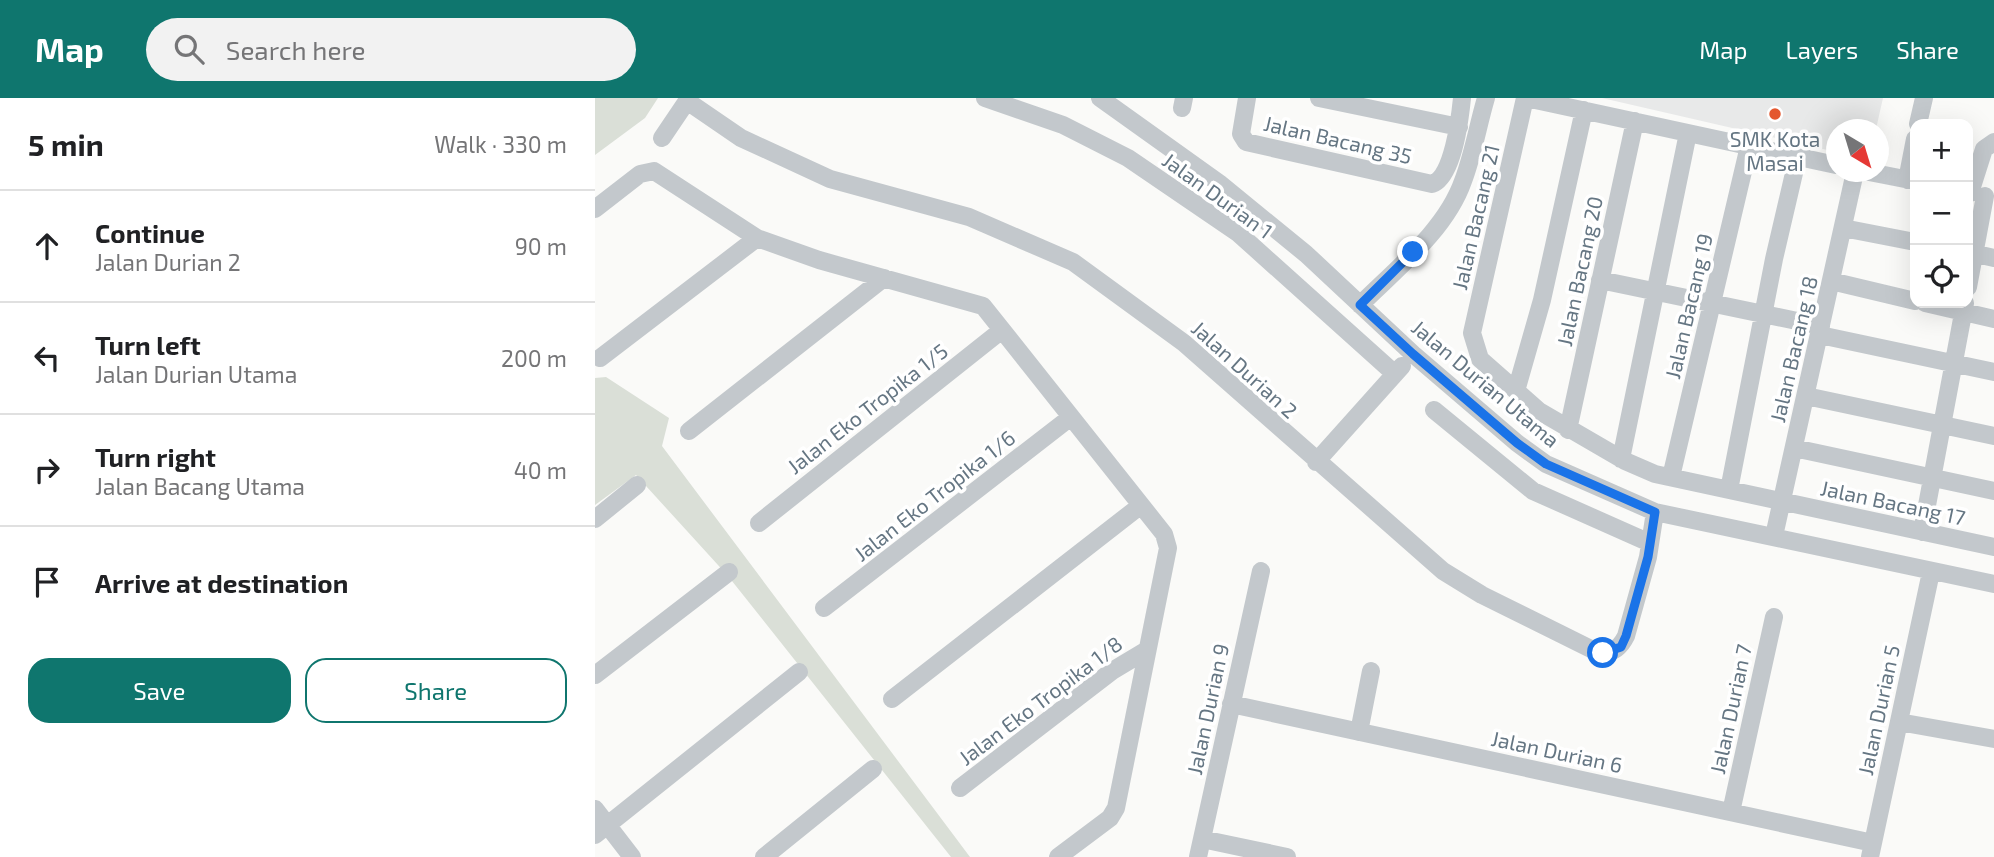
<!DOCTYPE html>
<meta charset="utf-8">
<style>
:root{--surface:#fff;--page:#f2f2f2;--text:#202124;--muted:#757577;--line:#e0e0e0;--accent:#0f766e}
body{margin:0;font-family:"Exo 2",sans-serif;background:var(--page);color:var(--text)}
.controls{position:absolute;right:21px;top:21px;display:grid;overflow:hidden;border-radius:14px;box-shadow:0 7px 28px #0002}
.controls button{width:63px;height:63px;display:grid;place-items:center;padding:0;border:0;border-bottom:2px solid var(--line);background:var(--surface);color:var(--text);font:35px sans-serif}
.compass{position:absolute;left:1231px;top:21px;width:63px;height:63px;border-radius:50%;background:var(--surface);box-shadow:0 7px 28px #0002;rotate:142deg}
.stop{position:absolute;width:21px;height:21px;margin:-16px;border:5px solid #1a73e8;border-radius:50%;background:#fff}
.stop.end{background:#1a73e8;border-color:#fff;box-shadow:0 2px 7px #0008}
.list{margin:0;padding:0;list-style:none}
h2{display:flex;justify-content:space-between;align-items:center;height:91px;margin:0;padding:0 28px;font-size:30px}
h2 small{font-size:23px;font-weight:400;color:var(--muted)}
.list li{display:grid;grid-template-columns:46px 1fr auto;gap:21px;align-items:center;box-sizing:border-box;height:112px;padding:0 28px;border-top:2px solid var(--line)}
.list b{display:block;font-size:26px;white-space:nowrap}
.list p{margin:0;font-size:23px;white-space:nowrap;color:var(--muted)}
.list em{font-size:23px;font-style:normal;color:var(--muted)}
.actions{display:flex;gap:14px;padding:21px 28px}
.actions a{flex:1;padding:16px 0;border:2px solid var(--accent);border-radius:21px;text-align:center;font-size:24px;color:var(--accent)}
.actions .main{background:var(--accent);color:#fff}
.icon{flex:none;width:38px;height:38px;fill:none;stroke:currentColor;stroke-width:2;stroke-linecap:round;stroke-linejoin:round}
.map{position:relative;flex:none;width:1399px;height:759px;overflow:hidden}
header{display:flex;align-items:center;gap:42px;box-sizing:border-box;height:98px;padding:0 35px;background:var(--accent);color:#fff}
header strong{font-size:33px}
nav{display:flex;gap:38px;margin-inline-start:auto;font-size:24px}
.search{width:490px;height:63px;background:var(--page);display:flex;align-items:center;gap:18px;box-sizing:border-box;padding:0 24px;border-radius:38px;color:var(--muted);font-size:26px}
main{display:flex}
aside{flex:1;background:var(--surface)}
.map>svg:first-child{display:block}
</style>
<header>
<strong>Map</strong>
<div class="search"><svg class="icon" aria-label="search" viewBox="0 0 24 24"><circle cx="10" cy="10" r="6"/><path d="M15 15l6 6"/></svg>Search here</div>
<nav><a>Map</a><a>Layers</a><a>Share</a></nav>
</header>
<main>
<aside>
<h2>5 min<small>Walk · 330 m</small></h2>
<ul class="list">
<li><svg class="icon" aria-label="ahead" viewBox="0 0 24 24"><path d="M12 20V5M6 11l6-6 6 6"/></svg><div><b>Continue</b><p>Jalan Durian 2</p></div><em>90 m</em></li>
<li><svg class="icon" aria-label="left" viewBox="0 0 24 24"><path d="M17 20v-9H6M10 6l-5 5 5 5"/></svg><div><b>Turn left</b><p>Jalan Durian Utama</p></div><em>200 m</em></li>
<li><svg class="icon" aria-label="right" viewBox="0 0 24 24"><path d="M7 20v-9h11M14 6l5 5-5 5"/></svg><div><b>Turn right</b><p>Jalan Bacang Utama</p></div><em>40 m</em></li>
<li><svg class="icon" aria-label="arrive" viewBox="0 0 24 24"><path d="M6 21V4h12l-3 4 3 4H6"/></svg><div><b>Arrive at destination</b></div></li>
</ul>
<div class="actions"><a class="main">Save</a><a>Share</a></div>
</aside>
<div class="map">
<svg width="1399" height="759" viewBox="0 0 1399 759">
<rect width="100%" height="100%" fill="#fafaf8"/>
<path fill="#e8e9e9" d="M1007 0H1288L1281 31 1241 32V54Z"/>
<path fill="#dadfd7" d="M0 0H63L50 20 0 57Z
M11 279 74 320 67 348 375 759H356L133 478 41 377 0 407V280Z"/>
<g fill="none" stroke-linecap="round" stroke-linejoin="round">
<path stroke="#c3c8cc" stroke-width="18" d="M390 0 468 27 533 60 643 135 800 276
M505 0 624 85 711 156 818 256 922 345 951 366 1060 414 1399 486
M652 0 646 36 651 44 837 86C858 79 865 20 867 0
M724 0 864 29
M930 0 877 235 885 261 944 313 1030 363 1060 376 1399 449
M931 0 1241 67
M92 3 146 40 235 81 374 119 478 164 589 245 848 473 887 497 998 552C1014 558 1024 552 1031 538L1053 459 1060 414
M587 10 589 0
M1323 26 1329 0
M67 40 94 0
M1274 74 1320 83
M1312 82 1320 41
M1375 95 1389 51 1399 44
M0 111 45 76 59 73 162 140 224 162 388 208 569 436 573 450 521 710 515 720 463 759
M1248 130 1320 144
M1373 154 1399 160
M1005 182 1226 228
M1236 183 1320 203
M1373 189 1390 98
M1330 205 1399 221
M765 207C801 171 851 132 868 83 878 57 883 27 891 0
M1225 237 1399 274
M5 260 162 140
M921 293 947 202 989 12
M1211 298 1399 338
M839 312 938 393 1055 445
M973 332 1040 23
M94 333 289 180
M1199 350 1399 393
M1026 361 1093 35
M721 364 807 268
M1076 379 1154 48
M1134 392 1179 161 1203 58
M0 421 42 387
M164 425 407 232
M1327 434 1370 205
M1179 438 1260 74
M229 510 476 319
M0 577 134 474
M297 601 545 408
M636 606 1278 745
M1304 624 1399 641
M764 634 776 573
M365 690 517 573 552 552
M0 711 37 759
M1136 714 1179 519
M0 737 204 574
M607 741 692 759
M169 759 278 671
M603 759 666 473
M1275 759 1336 474"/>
</g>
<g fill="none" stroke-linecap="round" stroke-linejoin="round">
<path stroke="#1a73e8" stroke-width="9" d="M818 154 765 207 818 256 922 345 951 366 1060 414 1053 459 1031 538 1026 549 1008 555"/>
</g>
<circle fill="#e4572e" stroke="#fff" stroke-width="2.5" cx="1180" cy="16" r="7"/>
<g text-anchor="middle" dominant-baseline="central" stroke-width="7" stroke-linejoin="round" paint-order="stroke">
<g font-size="21" fill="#657683" stroke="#fff">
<text x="1180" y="40">SMK Kota<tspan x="1180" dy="24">Masai</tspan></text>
</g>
<g font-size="21" fill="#657683" stroke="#fff">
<text transform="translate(743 41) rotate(13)">Jalan Bacang 35</text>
<text transform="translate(623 97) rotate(36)">Jalan Durian 1</text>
<text transform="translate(880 119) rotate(-77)">Jalan Bacang 21</text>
<text transform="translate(984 173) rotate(-78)">Jalan Bacang 20</text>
<text transform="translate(1093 208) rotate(-77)">Jalan Bacang 19</text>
<text transform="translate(1198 251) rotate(-77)">Jalan Bacang 18</text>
<text transform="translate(650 271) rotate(42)">Jalan Durian 2</text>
<text transform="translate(891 285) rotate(40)">Jalan Durian Utama</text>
<text transform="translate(272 310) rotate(-38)">Jalan Eko Tropika 1/5</text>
<text transform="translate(339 397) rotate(-38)">Jalan Eko Tropika 1/6</text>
<text transform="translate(1298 404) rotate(12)">Jalan Bacang 17</text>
<text transform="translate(445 602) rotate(-37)">Jalan Eko Tropika 1/8</text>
<text transform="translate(612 611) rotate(-78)">Jalan Durian 9</text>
<text transform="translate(1135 611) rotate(-78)">Jalan Durian 7</text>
<text transform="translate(1283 612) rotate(-78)">Jalan Durian 5</text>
<text transform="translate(962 653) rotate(12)">Jalan Durian 6</text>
</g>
</g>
</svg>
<div class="controls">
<button>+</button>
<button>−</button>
<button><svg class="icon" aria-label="locate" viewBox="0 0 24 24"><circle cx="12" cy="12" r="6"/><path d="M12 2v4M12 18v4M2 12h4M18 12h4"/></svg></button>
</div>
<svg class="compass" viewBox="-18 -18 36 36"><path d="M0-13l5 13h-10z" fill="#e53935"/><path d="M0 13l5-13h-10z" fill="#757577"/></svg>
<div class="stop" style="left:1008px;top:555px"></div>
<div class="stop end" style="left:818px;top:154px"></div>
</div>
</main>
